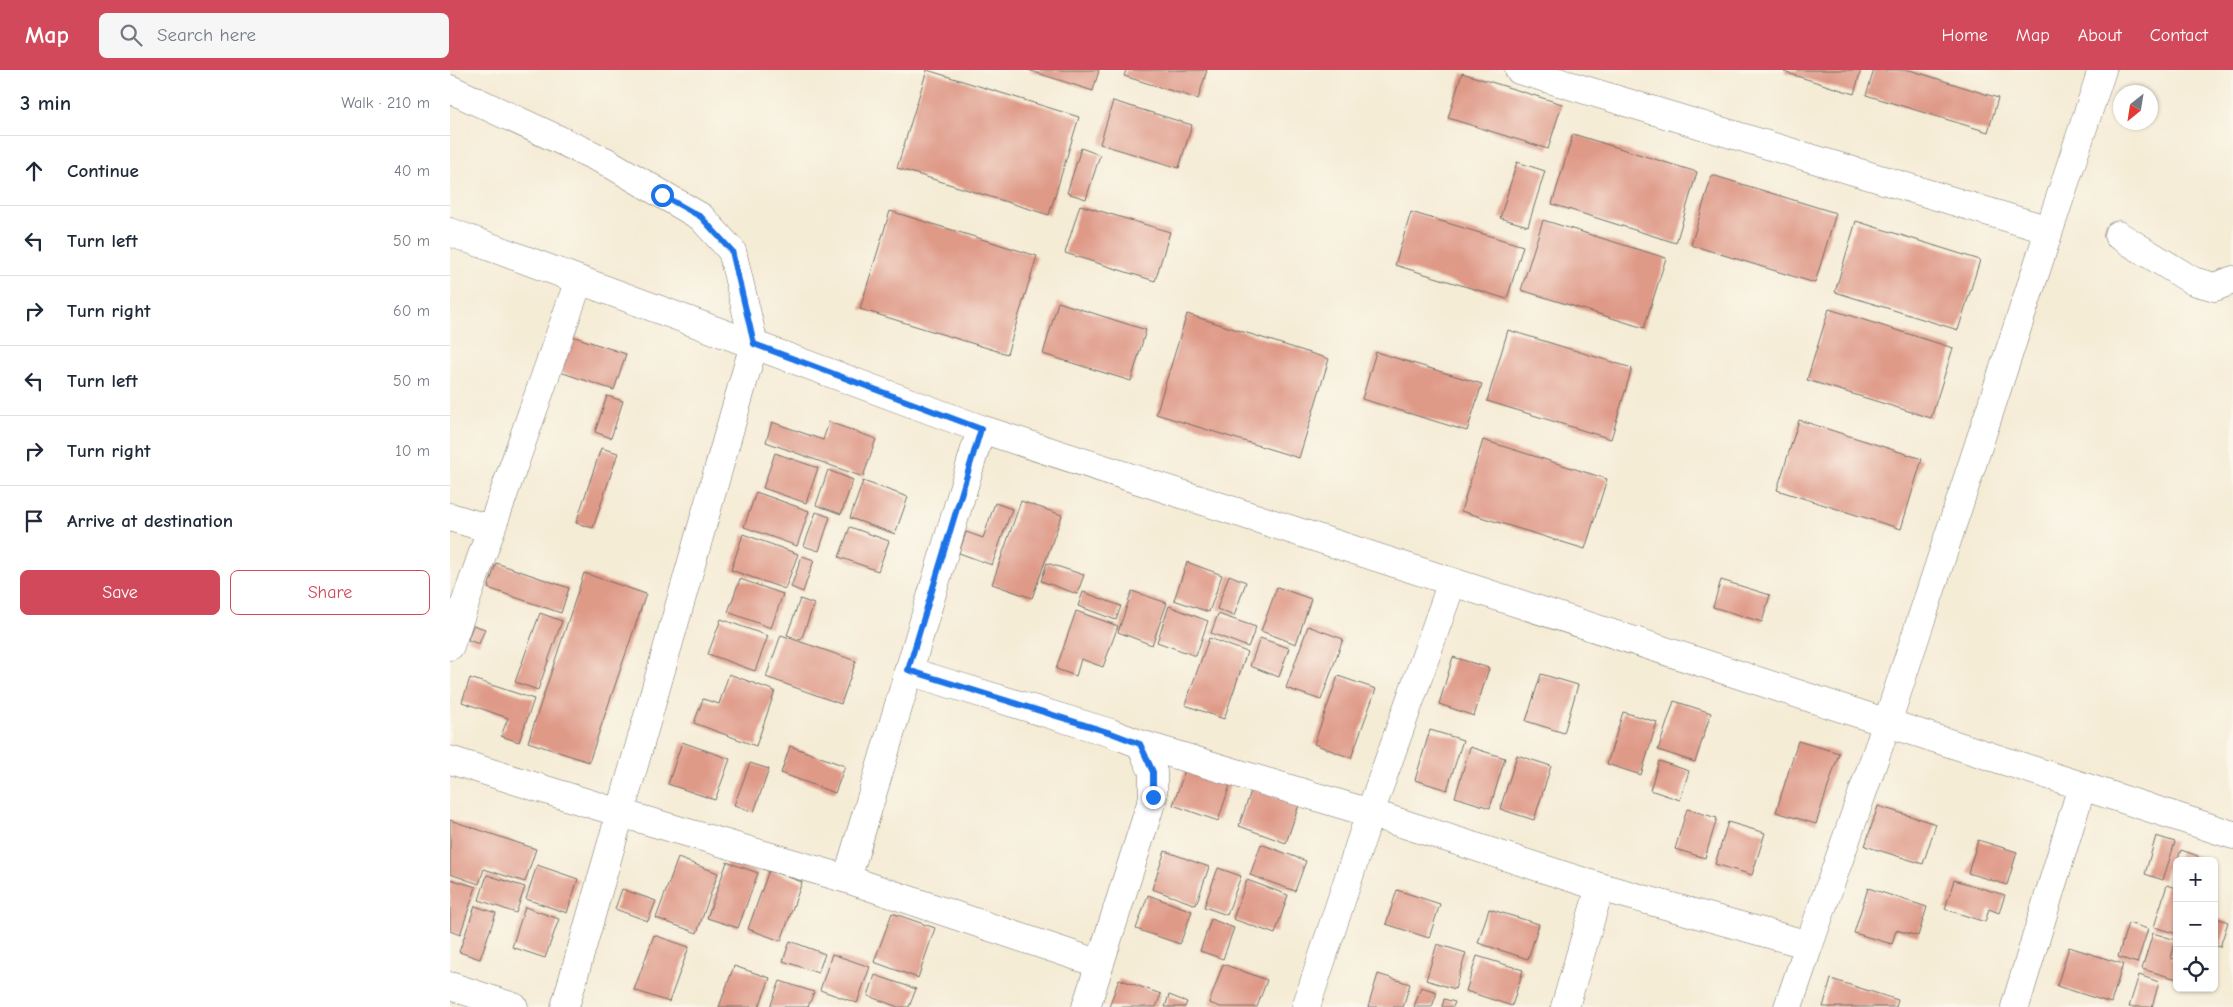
<!DOCTYPE html>
<meta charset="utf-8">
<style>
:root{--surface:#fff;--page:#f6f6f7;--text:#1f2937;--muted:#747a83;--line:#e0e1e3;--accent:#d1495b}
body{margin:0;font-family:"Comic Neue",sans-serif;background:var(--page);color:var(--text)}
.controls{position:absolute;right:15px;bottom:15px;display:grid;overflow:hidden;border-radius:8px;box-shadow:0 1px 4px #0004}
.controls button{width:45px;height:45px;display:grid;place-items:center;padding:0;border:0;border-bottom:1px solid var(--line);background:var(--surface);color:var(--text);font:25px sans-serif}
.compass{position:absolute;left:1663px;top:15px;width:45px;height:45px;border-radius:50%;background:var(--surface);box-shadow:0 1px 4px #0004;rotate:210deg}
.stop{position:absolute;width:15px;height:15px;margin:-11px;border:4px solid #1a73e8;border-radius:50%;background:#fff}
.stop.end{background:#1a73e8;border-color:#fff;box-shadow:0 1px 5px #0008}
.list{margin:0;padding:0;list-style:none}
h2{display:flex;justify-content:space-between;align-items:center;height:65px;margin:0;padding:0 20px;font-size:21px}
h2 small{font-size:16px;font-weight:400;color:var(--muted)}
.list li{display:grid;grid-template-columns:32px 1fr auto;gap:15px;align-items:center;box-sizing:border-box;height:70px;padding:0 20px;border-top:1px solid var(--line)}
.list b{display:block;font-size:19px;white-space:nowrap}
.list em{font-size:16px;font-style:normal;color:var(--muted)}
.actions{display:flex;gap:10px;padding:15px 20px}
.actions a{flex:1;padding:11px 0;border:1px solid var(--accent);border-radius:8px;text-align:center;font-size:18px;color:var(--accent)}
.actions .main{background:var(--accent);color:#fff}
.icon{flex:none;width:28px;height:28px;fill:none;stroke:currentColor;stroke-width:2;stroke-linecap:round;stroke-linejoin:round}
.map{position:relative;flex:none;width:1783px;height:937px;overflow:hidden}
header{display:flex;align-items:center;gap:30px;box-sizing:border-box;height:70px;padding:0 25px;background:var(--accent);color:#fff}
header strong{font-size:24px}
nav{display:flex;gap:28px;margin-inline-start:auto;font-size:18px}
.search{width:350px;height:45px;background:var(--page);display:flex;align-items:center;gap:12px;box-sizing:border-box;padding:0 18px;border-radius:8px;color:var(--muted);font-size:19px}
main{display:flex}
aside{flex:1;background:var(--surface)}
.map>svg:first-child{display:block}
</style>
<header>
<strong>Map</strong>
<div class="search"><svg class="icon" aria-label="search" viewBox="0 0 24 24"><circle cx="10" cy="10" r="6"/><path d="M15 15l6 6"/></svg>Search here</div>
<nav><a>Home</a><a>Map</a><a>About</a><a>Contact</a></nav>
</header>
<main>
<aside>
<h2>3 min<small>Walk · 210 m</small></h2>
<ul class="list">
<li><svg class="icon" aria-label="ahead" viewBox="0 0 24 24"><path d="M12 20V5M6 11l6-6 6 6"/></svg><div><b>Continue</b></div><em>40 m</em></li>
<li><svg class="icon" aria-label="left" viewBox="0 0 24 24"><path d="M17 20v-9H6M10 6l-5 5 5 5"/></svg><div><b>Turn left</b></div><em>50 m</em></li>
<li><svg class="icon" aria-label="right" viewBox="0 0 24 24"><path d="M7 20v-9h11M14 6l5 5-5 5"/></svg><div><b>Turn right</b></div><em>60 m</em></li>
<li><svg class="icon" aria-label="left" viewBox="0 0 24 24"><path d="M17 20v-9H6M10 6l-5 5 5 5"/></svg><div><b>Turn left</b></div><em>50 m</em></li>
<li><svg class="icon" aria-label="right" viewBox="0 0 24 24"><path d="M7 20v-9h11M14 6l5 5-5 5"/></svg><div><b>Turn right</b></div><em>10 m</em></li>
<li><svg class="icon" aria-label="arrive" viewBox="0 0 24 24"><path d="M6 21V4h12l-3 4 3 4H6"/></svg><div><b>Arrive at destination</b></div></li>
</ul>
<div class="actions"><a class="main">Save</a><a>Share</a></div>
</aside>
<div class="map">
<svg width="1783" height="937" viewBox="0 0 1783 937">
<rect width="100%" height="100%" fill="#fbf7ec"/>
<filter id="ink" filterUnits="userSpaceOnUse"><feTurbulence type="fractalNoise" baseFrequency=".02" numOctaves="2"/><feDisplacementMap in="SourceGraphic" scale="10" xChannelSelector="R" yChannelSelector="G"/><feConvolveMatrix kernelMatrix="1 2 1 2 8 2 1 2 1" color-interpolation-filters="sRGB"/></filter>
<filter id="wash" filterUnits="userSpaceOnUse"><feTurbulence type="fractalNoise" baseFrequency=".0096" numOctaves="4" result="noise"/><feDisplacementMap in="SourceGraphic" scale="20" xChannelSelector="R" yChannelSelector="G"/><feGaussianBlur stdDeviation="1.12" result="paint"/><feColorMatrix in="noise" values="0 0 0 0 0 0 0 0 0 0 0 0 0 0 0 0 0 1.4 0 .05"/><feComposite in="paint" operator="in"/></filter>
<g filter="url(#wash)">
<rect width="100%" height="100%" fill="#f5ecd6"/>
<g id="blocks">
<path fill="#df9987" d="M477 0 629 47 599 145 447 98Z
M578 0H649L643 21Z
M676 0H757L748 29 674 6Z
M1335 0H1411L1404 24 1334 2Z
M1424 0H1460L1548 28 1538 62 1416 25Z
M1012 3 1112 34 1098 79 998 48Z
M663 31 742 55 729 98 650 74Z
M1123 64 1247 102 1226 173 1102 134Z
M631 78 650 85 636 129 617 123Z
M1067 92 1095 101 1078 156 1050 148Z
M1262 105 1386 143 1365 213 1241 175Z
M630 135 720 162 705 211 615 183Z
M440 141 587 186 557 284 410 239Z
M961 142 1073 176 1057 229 945 195Z
M1093 150 1216 188 1194 258 1071 220Z
M1406 151 1530 190 1508 260 1385 222Z
M608 232 696 260 681 311 593 284Z
M1379 239 1503 278 1481 348 1357 310Z
M737 244 879 289 849 388 706 344Z
M1058 260 1182 298 1161 369 1037 331Z
M122 266 176 284 164 320 110 302Z
M926 282 1032 314 1017 361 912 329Z
M157 326 173 331 161 368 145 362Z
M1349 350 1472 389 1451 459 1327 420Z
M322 352 373 370 379 352 426 369 413 407 316 372Z
M1033 370 1157 409 1135 479 1011 441Z
M151 378 168 383 143 458 126 453Z
M325 383 368 398 356 433 313 418Z
M378 400 403 410 391 444 366 435Z
M413 411 458 427 445 464 400 448Z
M306 422 359 441 347 476 294 457Z
M571 431 612 445 582 528 542 514Z
M545 433 562 439 542 495 509 483 516 462 533 468Z
M366 442 380 447 369 481 354 476Z
M400 457 439 471 428 501 389 487Z
M293 464 348 484 335 519 281 500Z
M352 486 364 490 353 522 341 517Z
M737 492 772 505 759 542 724 530Z
M46 493 119 518 111 543 38 518Z
M597 493 634 505 627 524 591 511Z
M134 503 196 524 139 692 78 672Z
M779 505 796 512 784 546 767 539Z
M290 509 333 524 321 558 278 542Z
M1271 510 1320 525 1312 552 1263 537Z
M827 517 861 529 846 574 811 561Z
M682 521 717 533 702 575 668 562Z
M633 522 671 536 666 550 628 536Z
M350 529 364 534 351 570 337 565Z
M719 536 758 551 746 586 707 572Z
M626 541 668 556 653 597 631 589 626 606 606 599Z
M90 543 112 551 88 620 65 612Z
M768 544 806 557 798 577 761 563Z
M271 549 318 566 305 601 258 584Z
M23 555 35 559 29 574 18 570Z
M858 556 893 569 871 630 836 618Z
M331 565 406 591 391 634 316 607Z
M759 568 797 582 774 649 735 635Z
M810 568 839 578 829 607 800 596Z
M1003 587 1039 598 1024 646 989 634Z
M279 604 325 621 306 676 244 653 253 629 269 634Z
M1091 604 1128 615 1114 663 1076 651Z
M888 606 926 619 901 688 864 674Z
M20 608 84 629 69 672 51 666 58 648 12 632Z
M1224 631 1261 643 1245 692 1208 680Z
M1173 642 1207 652 1191 705 1157 694Z
M980 660 1013 670 997 720 965 710Z
M1348 671 1389 683 1366 754 1326 742Z
M232 672 280 689 265 730 218 714Z
M340 676 395 696 385 723 331 703Z
M1020 677 1055 688 1040 738 1005 727Z
M1067 685 1101 696 1084 750 1050 739Z
M1209 691 1239 701 1230 730 1200 720Z
M300 693 319 699 304 742 284 735Z
M736 697 781 712 768 751 723 735Z
M802 718 849 735 836 773 789 756Z
M1428 736 1486 754 1473 794 1415 776Z
M1237 739 1267 748 1255 788 1225 779Z
M0 750 86 779 75 812 34 799 29 814 0 804Z
M1278 752 1315 763 1302 805 1265 794Z
M1706 766 1725 772 1713 810 1695 804Z
M1528 770 1567 782 1557 815 1518 803Z
M811 774 856 791 845 821 800 805Z
M1731 780 1748 786 1747 791H1727Z
M715 781 759 797 746 835 702 819Z
M228 788 268 803 247 863 206 848Z
M277 792 308 803 288 858 257 848Z
M87 795 128 809 117 843 76 829Z
M768 798 791 806 777 845 754 837Z
M319 800 352 812 331 871 298 859Z
M37 805 75 817 66 843 29 830Z
M0 809 26 817 10 865 0 861Z
M797 810 838 825 825 864 783 849Z
M1504 810 1555 825 1549 843 1539 839 1535 852 1495 839Z
M1717 815 1727 818V864L1704 857Z
M1418 818 1477 837 1468 866 1446 860 1442 874 1404 863Z
M172 819 206 831 198 851 165 839Z
M947 820 990 834 979 868 936 854Z
M698 825 742 841 730 874 686 859Z
M25 836 46 843 30 889 9 882Z
M75 837 109 849 95 888 62 877Z
M1039 839 1089 854 1078 889 1028 873Z
M442 843 485 858 468 908 424 892Z
M1764 847 1778 852 1770 877 1764 876Z
M761 849 784 858 773 889 750 881Z
M1678 853 1698 859 1687 893 1668 887Z
M1703 863 1726 870 1721 888 1727 890V909L1692 899Z
M204 865 239 877 219 932 184 920Z
M340 871 375 884 368 903 333 891Z
M987 874 1016 883 1005 919 976 910Z
M1619 877 1673 894 1661 933 1607 916Z
M382 884 420 897 407 933 370 920Z
M1027 886 1073 900 1062 936 1016 921Z
M773 894 817 910 807 937H771L759 933Z
M284 896 320 908 309 937H269Z
M928 904 960 914 953 937H918Z
M425 905 466 919 459 937H448L418 926Z
M1689 905 1709 912 1702 937H1679Z
M669 909 711 924 706 937H659Z
M1381 909 1448 930 1446 937H1373Z
M330 911 364 922 358 937H320Z
M971 917 987 922 982 937H964Z
M719 925 737 932 735 937H715Z
M994 929 1005 932 1003 937H992Z"/>
</g>
</g>
<g filter="url(#ink)">
<use href="#blocks" fill-opacity="0" stroke="#726f67" stroke-width="1"/>
<g fill="none" stroke-linecap="round" stroke-linejoin="round">
<defs>
<path id="minor" d="M1069 0 1599 160
M0 19 157 92 251 147 282 181 304 274 115 937
M0 162 531 359 1783 765
M1668 165 1743 211 1765 217 1783 210
M0 447 40 459
M0 576 129 210
M458 601 661 663 690 674 703 702V727L636 937
M690 674 920 743 1150 817 1359 875 1437 653 1652 0
M0 690 170 743 397 809 650 894
M397 809 531 359
M0 916 64 937
M856 937 920 743 1002 512
M1115 937 1150 817
M1338 937 1359 875
M1565 937 1632 716"/>
</defs>
<use href="#minor" stroke="#726f67" stroke-width="29"/>
<use href="#minor" stroke="#fff" stroke-width="28"/>
</g>
</g>
<g fill="none" stroke-linecap="round" stroke-linejoin="round" filter="url(#ink)">
<path stroke="#1a73e8" stroke-width="6" d="M212 125 251 147 282 181 304 274 531 359 458 600 661 663 690 674 703 702V727"/>
</g>
</svg>
<div class="controls">
<button>+</button>
<button>−</button>
<button><svg class="icon" aria-label="locate" viewBox="0 0 24 24"><circle cx="12" cy="12" r="6"/><path d="M12 2v4M12 18v4M2 12h4M18 12h4"/></svg></button>
</div>
<svg class="compass" viewBox="-18 -18 36 36"><path d="M0-13l5 13h-10z" fill="#e53935"/><path d="M0 13l5-13h-10z" fill="#747a83"/></svg>
<div class="stop" style="left:212px;top:125px"></div>
<div class="stop end" style="left:703px;top:727px"></div>
</div>
</main>
